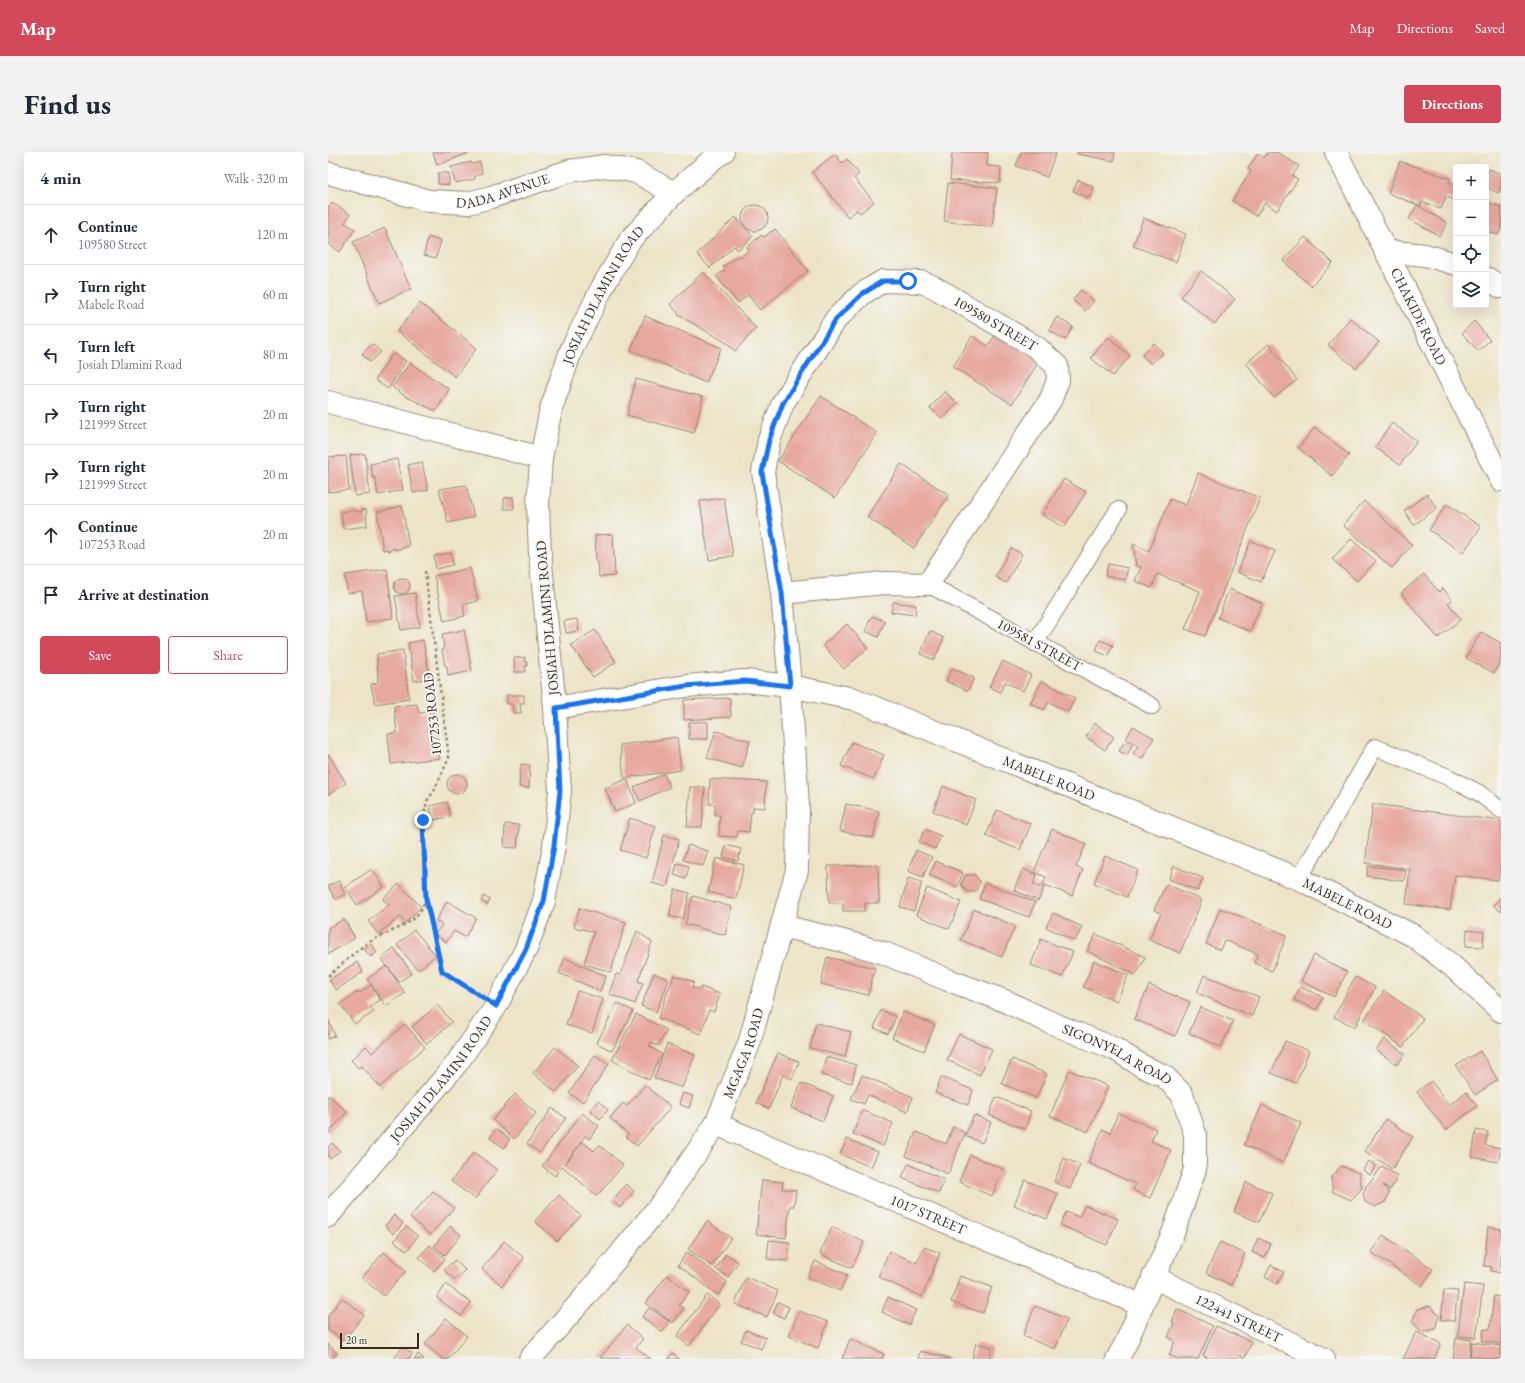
<!DOCTYPE html>
<meta charset="utf-8">
<style>
:root{--surface:#fff;--page:#f2f2f3;--text:#1f2937;--muted:#747a83;--line:#e0e1e3;--accent:#d1495b}
body{margin:0;font-family:"EB Garamond",serif;background:var(--page);color:var(--text)}
.controls{position:absolute;right:12px;top:12px;display:grid;overflow:hidden;border-radius:4px;box-shadow:0 4px 16px #0002}
.controls button{width:36px;height:36px;display:grid;place-items:center;padding:0;border:0;border-bottom:1px solid var(--line);background:var(--surface);color:var(--text);font:20px sans-serif}
.scale{position:absolute;left:12px;bottom:10px;width:79px;box-sizing:border-box;padding-left:4px;border:2px solid #3b2a1e;border-top:0;font-size:11px;line-height:14px;white-space:nowrap;color:#3b2a1e;-webkit-text-stroke:3px #f6f6f2;paint-order:stroke}
.stop{position:absolute;width:12px;height:12px;margin:-9px;border:3px solid #1a73e8;border-radius:50%;background:#fff}
.stop.end{background:#1a73e8;border-color:#fff;box-shadow:0 1px 4px #0008}
.list{margin:0;padding:0;list-style:none}
h2{display:flex;justify-content:space-between;align-items:center;height:52px;margin:0;padding:0 16px;font-size:17px}
h2 small{font-size:13px;font-weight:400;color:var(--muted)}
.list li{display:grid;grid-template-columns:26px 1fr auto;gap:12px;align-items:center;box-sizing:border-box;height:60px;padding:0 16px;border-top:1px solid var(--line)}
.list b{display:block;font-size:15px;white-space:nowrap}
.list p{margin:0;font-size:13px;white-space:nowrap;color:var(--muted)}
.list em{font-size:13px;font-style:normal;color:var(--muted)}
.actions{display:flex;gap:8px;padding:12px 16px}
.actions a{flex:1;padding:9px 0;border:1px solid var(--accent);border-radius:4px;text-align:center;font-size:14px;color:var(--accent)}
.actions .main{background:var(--accent);color:#fff}
.icon{flex:none;width:22px;height:22px;fill:none;stroke:currentColor;stroke-width:2;stroke-linecap:round;stroke-linejoin:round}
.map{position:relative;flex:none;width:1173px;height:1207px;overflow:hidden;border-radius:4px}
header{display:flex;align-items:center;gap:24px;box-sizing:border-box;height:56px;padding:0 20px;background:var(--accent);color:#fff}
header strong{font-size:19px}
nav{display:flex;gap:22px;margin-inline-start:auto;font-size:14px}
.intro{display:flex;align-items:center;justify-content:space-between;box-sizing:border-box;height:96px;padding:0 24px}
h1{margin:0;font-size:28px}
.button{padding:10px 18px;border-radius:4px;background:var(--accent);color:#fff;font-size:14px;font-weight:700}
main{display:flex;gap:24px;padding:0 24px}
aside{flex:1;background:var(--surface);border-radius:4px;box-shadow:0 4px 16px #0002}
.map>svg:first-child{display:block}
</style>
<header>
<strong>Map</strong>
<nav><a>Map</a><a>Directions</a><a>Saved</a></nav>
</header>
<div class="intro"><h1>Find us</h1><a class="button">Directions</a></div>
<main>
<aside>
<h2>4 min<small>Walk · 320 m</small></h2>
<ul class="list">
<li><svg class="icon" aria-label="ahead" viewBox="0 0 24 24"><path d="M12 20V5M6 11l6-6 6 6"/></svg><div><b>Continue</b><p>109580 Street</p></div><em>120 m</em></li>
<li><svg class="icon" aria-label="right" viewBox="0 0 24 24"><path d="M7 20v-9h11M14 6l5 5-5 5"/></svg><div><b>Turn right</b><p>Mabele Road</p></div><em>60 m</em></li>
<li><svg class="icon" aria-label="left" viewBox="0 0 24 24"><path d="M17 20v-9H6M10 6l-5 5 5 5"/></svg><div><b>Turn left</b><p>Josiah Dlamini Road</p></div><em>80 m</em></li>
<li><svg class="icon" aria-label="right" viewBox="0 0 24 24"><path d="M7 20v-9h11M14 6l5 5-5 5"/></svg><div><b>Turn right</b><p>121999 Street</p></div><em>20 m</em></li>
<li><svg class="icon" aria-label="right" viewBox="0 0 24 24"><path d="M7 20v-9h11M14 6l5 5-5 5"/></svg><div><b>Turn right</b><p>121999 Street</p></div><em>20 m</em></li>
<li><svg class="icon" aria-label="ahead" viewBox="0 0 24 24"><path d="M12 20V5M6 11l6-6 6 6"/></svg><div><b>Continue</b><p>107253 Road</p></div><em>20 m</em></li>
<li><svg class="icon" aria-label="arrive" viewBox="0 0 24 24"><path d="M6 21V4h12l-3 4 3 4H6"/></svg><div><b>Arrive at destination</b></div></li>
</ul>
<div class="actions"><a class="main">Save</a><a>Share</a></div>
</aside>
<div class="map">
<svg width="1173" height="1207" viewBox="0 0 1173 1207">
<rect width="100%" height="100%" fill="#f6f6f2"/>
<filter id="ink" filterUnits="userSpaceOnUse"><feTurbulence type="fractalNoise" baseFrequency=".025" numOctaves="2"/><feDisplacementMap in="SourceGraphic" scale="8" xChannelSelector="R" yChannelSelector="G"/><feConvolveMatrix kernelMatrix="1 2 1 2 8 2 1 2 1" color-interpolation-filters="sRGB"/></filter>
<filter id="wash" filterUnits="userSpaceOnUse"><feTurbulence type="fractalNoise" baseFrequency=".012" numOctaves="4" result="noise"/><feDisplacementMap in="SourceGraphic" scale="16" xChannelSelector="R" yChannelSelector="G"/><feGaussianBlur stdDeviation="0.9" result="paint"/><feColorMatrix in="noise" values="0 0 0 0 0 0 0 0 0 0 0 0 0 0 0 0 0 1.4 0 .05"/><feComposite in="paint" operator="in"/></filter>
<g filter="url(#wash)">
<rect width="100%" height="100%" fill="#ede4c8"/>
<g id="blocks">
<path fill="#e7a8a0" d="M105 0H144L109 13Z
M624 0H660L659 14 673 15 672 31 622 28Z
M693 0H728L719 25 688 14Z
M749 0H787L786 9 749 2Z
M940 0H949L971 14 964 24 970 27 949 59 937 51 928 64 904 49 923 19 920 17 930 1 936 6Z
M507 2 514 11 519 7 531 22 526 26 546 50 532 61 529 58 520 65 484 20Z
M1072 9 1123 27 1121 31 1128 33 1127 48 1118 45 1113 57 1094 50 1092 54 1060 41Z
M143 10 144 12 152 10 154 21 147 24V27L127 31 123 15Z
M1161 17 1173 22V35L1170 41 1158 35V24Z
M110 21H121V33L110 32Z
M750 28 766 35 761 46 745 39Z
M620 31 669 36 664 75 616 69Z
M1158 50 1173 55V77L1170 83 1158 79Z
M4 51 22 62 17 71 27 77 12 100 0 92V54L1 55Z
M1089 53 1119 71 1112 84 1081 67Z
M414 66a13 13 0 1 1 26 0a13 13 0 1 1-26 0Z
M407 65 425 84 410 98 406 94 382 116 369 102Z
M815 66 858 82 848 110 805 94Z
M57 76 83 137 51 151 25 90Z
M447 77 480 119 432 158 420 143 410 151 388 124 397 118 395 115 411 103 413 105 421 98 419 95 434 83 436 85Z
M100 85 113 89 108 106 96 103Z
M977 85 1005 111 983 134 955 109Z
M873 119 907 147 887 172 853 145Z
M375 120 428 176 407 199 399 191 350 163 351 162 342 152Z
M753 138 766 149 757 159 745 148Z
M92 151 149 196 127 225 69 179Z
M317 164 393 196 378 231 303 198Z
M729 165 745 175 737 188 721 178Z
M1022 166 1051 190 1028 216 1000 193Z
M1146 169 1162 188 1150 199 1134 181Z
M668 182 711 209 684 252 625 215 644 184 660 194Z
M780 185 802 204 785 224 763 206Z
M826 191 835 201 823 212 814 203Z
M44 192 53 200 42 210 34 202Z
M941 192 969 228 946 246 918 211Z
M65 201 78 209 60 237 47 228Z
M82 211 121 237 108 259 79 245 64 235Z
M308 227 375 245 366 281 299 263Z
M617 239 629 251 615 267 602 256Z
M493 244 549 281 507 346 450 309Z
M1064 271 1089 289 1072 313 1047 295Z
M987 275 1021 303 1004 324 970 296Z
M37 302 42 342 27 344 22 303Z
M18 304 21 338 0 340V305Z
M69 307 75 338 50 343 47 325 45 326 42 312Z
M94 310 100 338 85 341 80 313Z
M573 312 621 343 586 396 539 365Z
M870 321 932 346 877 484 857 477 872 439 829 422 824 436 807 429 813 415 808 414 805 392 821 399 842 347 858 353Z
M736 327 758 340 736 375 714 363Z
M138 333 146 365 120 371 111 337Z
M1099 342 1109 356 1086 373 1076 359Z
M185 345 186 357H176V346Z
M396 346 405 404 381 408 372 349Z
M1036 349 1084 393 1064 416 1015 373Z
M1119 352 1153 375 1135 401 1101 378Z
M74 354 81 394 67 398V396L64 397 63 398 60 399 59 397 55 398 49 360Z
M38 357 39 374 15 377 13 360 24 358 32 360H34V358Z
M285 382 287 424 271 425 270 410H268L267 383Z
M1023 387 1048 409 1029 429 1004 407Z
M923 389 947 399 933 430 909 420Z
M683 396 694 402 678 431 667 425Z
M123 401 125 413 108 417 106 404Z
M780 412 800 416 797 428 777 424Z
M142 416 150 449 135 453 137 464 116 469 106 424Z
M59 417 65 466 38 470 34 439 20 441 17 423Z
M1096 422 1111 440 1115 436 1124 448 1120 451 1133 467 1110 486 1073 441Z
M66 434a8 8 0 1 1 16 0a8 8 0 1 1-16 0Z
M901 437 934 451 922 479 890 466Z
M87 441 92 475 73 478 67 444Z
M565 450 588 453 587 463 563 460Z
M544 464 557 469 550 485 537 479Z
M249 467 251 479 238 481 236 469Z
M519 472 540 496 516 517 495 493Z
M135 478H136L144 519 120 524 119 514H117L114 498 116 497 114 482Z
M267 478 288 510 265 525 243 493Z
M602 479 616 486 606 508 592 502Z
M1153 480 1173 491V507L1166 521 1138 506Z
M95 488 102 526 86 529 80 491Z
M772 488 785 493 780 504 768 499Z
M75 498 81 547 47 552 43 532 50 531 49 502Z
M197 505V510H199V514H197V520H187L186 506Z
M675 509 703 523 695 539 677 530 672 540 661 535Z
M624 516 646 526 640 539 618 529Z
M714 529 747 546 740 560 721 550 716 558 702 551Z
M179 543H196V551H192L193 561H185L184 552H179Z
M402 546 403 565 356 568V548Z
M89 552 91 561 107 560 112 606 63 612 60 582 69 581 66 554Z
M361 570H380V587H361Z
M767 571 786 585 777 598 758 585Z
M805 574 826 586 814 607 805 601 810 594 798 587Z
M388 579 422 589 414 616 379 606Z
M349 585 353 618 296 626 292 593Z
M524 590 556 603 546 627 513 614Z
M796 590 804 594 799 603 791 599Z
M0 602 18 631 0 643Z
M193 612 202 613 201 636 191 635Z
M119 632a10 10 0 1 1 20 0a10 10 0 1 1-20 0Z
M336 622 342 635 312 649 306 635Z
M299 627 308 651 287 660 277 636Z
M382 627 438 630 437 656 425 655V660H423L421 680 410 679 409 685 391 684 392 663H387V652H381Z
M615 634 648 648 638 673 605 659Z
M362 635H377L374 675H359Z
M119 650 122 665 105 668 102 654Z
M518 652 551 659 545 686 512 679Z
M1045 652 1173 669V709L1170 728 1127 723 1122 758 1078 752 1082 717 1037 711Z
M669 658 703 672 692 698 658 684Z
M302 666 328 674 318 706 292 698Z
M177 672 191 673 189 696 176 695Z
M597 677 613 684 607 697 591 690Z
M724 677 758 692 748 715 755 718 744 744 715 732 718 725 706 720Z
M336 683 351 687 339 735 324 731Z
M360 693 380 699 375 714 355 708Z
M398 693 413 697 410 709 395 705Z
M588 698 604 705 595 725 580 719Z
M777 704 810 718 799 745 766 731Z
M388 706 416 713 408 747 380 740Z
M608 709 635 721 629 735 601 723Z
M349 711 361 714 358 727 346 723Z
M550 713 551 751H537V759H515V751H501L500 714Z
M846 714 875 726 870 739 841 727Z
M1040 714 1078 718 1076 729 1039 724Z
M44 717 56 735 29 753 17 735Z
M695 717 709 723 705 732 716 736 710 749 686 738Z
M638 723H647L652 730 648 739 639 740 633 732Z
M580 726 594 730 586 759 572 755Z
M11 729 17 742 7 747 0 734Z
M657 731 707 750 701 765 651 747Z
M71 732 93 755 77 771 72 765 50 782 40 769 61 753 55 747Z
M838 732 874 748 852 801 821 788 833 761 826 758Z
M599 736 633 750 621 777 588 763Z
M347 737 362 741 355 767 341 764Z
M156 744 162 748 159 753 153 749Z
M365 744 404 755 397 783 357 772Z
M1173 745V760L1165 753Z
M119 749 148 766 137 785 126 779 118 790 107 782 114 773 108 769Z
M251 756 298 770 283 820 256 812 266 780 246 775Z
M892 756 959 783 944 819 926 811 930 802 896 788 892 798 878 792Z
M646 757 687 774 674 805 633 788Z
M725 761 754 775 747 789 718 775Z
M16 767 27 786 0 802V776Z
M86 778 108 803 90 818 69 793Z
M1139 778 1156 780 1155 795 1138 794Z
M309 779 324 790 310 829 315 831 307 852 281 842 288 822 292 823Z
M768 782 817 805 808 823 759 799Z
M713 787 745 800 734 825 703 813Z
M43 792 49 800 43 805 36 797Z
M66 796 84 821 71 830 53 806Z
M986 803 1019 820 1006 845 973 829Z
M499 805 547 816 540 843 493 832Z
M237 806 278 824 272 839 231 821Z
M766 809 800 823 789 849 755 835Z
M29 810 35 820 8 838 1 828Z
M59 814 77 841 58 854 39 827Z
M326 821 341 828 328 860 313 854Z
M346 823 366 830 364 835 372 838 373 835 392 842 386 860 381 858 373 882 330 866Z
M876 823 931 845 924 864 869 841Z
M1027 825 1047 835 1027 875 1006 865Z
M43 833 52 848 42 855 46 860 27 872 12 852 31 839 32 841Z
M821 833 862 850 847 884 806 867Z
M972 835 995 845 989 858 966 848Z
M249 839 275 847 264 881 238 873Z
M1056 839 1095 866 1075 895 1036 868Z
M289 851 305 859 284 899 269 891Z
M109 853 124 870 99 892 84 875Z
M872 855 905 869 893 895 861 881Z
M553 858 568 865 560 882 546 876Z
M575 860 607 873 596 899 564 886Z
M308 862 339 878 330 894 323 890 321 894 334 902 321 928 284 908Z
M0 867 7 884 0 887Z
M488 871 523 880 517 905 482 896Z
M77 872 97 895 52 935 34 914 30 916 23 908 38 894 44 901Z
M631 882 664 897 652 923 619 908Z
M1056 887 1077 902 1069 913 1048 898Z
M957 889 981 899 968 931 943 921Z
M339 892 367 903 354 936 326 926Z
M227 895 250 914 228 940 205 921Z
M1152 899 1170 928 1147 943 1128 914Z
M450 901 471 910 464 927 455 923 441 957 428 951Z
M267 903 281 912 255 950 241 941Z
M498 905 528 913 524 931 493 923Z
M684 907 719 922 708 946 673 931Z
M741 918 780 934 760 980 722 964Z
M534 923 585 945 579 960 540 943 536 952 523 947Z
M613 925 645 938 640 953 607 941Z
M1103 929 1121 953 1138 940 1149 954 1118 978 1089 940Z
M473 931 505 944 495 969 463 956Z
M317 933 343 955 309 994 298 985 300 982 282 966 295 951 299 954Z
M355 941 365 944 361 956 351 952Z
M187 942 208 961 186 987 165 968Z
M0 943 19 960 0 982Z
M668 945 703 959 697 977 661 963Z
M270 949 280 958 272 967 262 958Z
M934 953 973 971 955 1011 916 993Z
M224 956 238 966 212 1001 199 992Z
M534 958 565 971 555 994 525 982Z
M254 961 271 974 261 987 257 984 236 1013 255 990 266 999 271 993 295 1013 269 1044 234 1014 227 1024 214 1014Z
M790 961 828 977 823 989 843 998 822 1046 805 1038 808 1032 760 1011 775 977 782 981Z
M646 963 663 970 654 991 637 984Z
M1058 967 1085 985 1064 1017 1037 999Z
M625 975 637 981 620 1022 578 1004 588 980 618 992Z
M168 977 182 987 176 996 162 986Z
M1148 978 1160 980 1157 993 1173 996 1170 1010 1144 1005Z
M519 987 550 1000 543 1015 512 1002Z
M4 991 12 999 2 1007 0 1004V995Z
M146 1000 169 1018 147 1047 123 1029Z
M642 1003 675 1017 664 1044 631 1030Z
M736 1006 752 1013 742 1037 726 1030Z
M1041 1009 1048 1014 1042 1023 1035 1018Z
M580 1012 617 1028 611 1041 574 1026Z
M1013 1014 1031 1021 1034 1036 1023 1048 1005 1040 1003 1026Z
M1054 1014 1070 1024 1062 1038 1055 1033 1061 1041 1057 1050 1047 1055 1037 1050 1035 1042 1038 1034 1045 1027Z
M434 1028 455 1030 454 1037 468 1038 466 1054H462L458 1086 428 1082Z
M697 1028 730 1042 719 1067 686 1053Z
M918 1030 944 1041 931 1070 906 1060Z
M298 1032 306 1039 292 1056 284 1049Z
M105 1039 126 1056 102 1083 82 1065Z
M231 1043 253 1064 229 1089 207 1069Z
M757 1053 790 1067 779 1093 732 1073 738 1060 751 1065Z
M66 1063 75 1071 66 1082 57 1074Z
M379 1069 403 1086 384 1114 360 1097Z
M78 1074 90 1084 79 1099 66 1089Z
M122 1074 133 1083 117 1103 106 1094Z
M504 1075 536 1090 524 1116 492 1102Z
M1160 1075 1173 1077V1121L1163 1119 1164 1115 1156 1114Z
M1055 1083 1105 1117 1094 1134 1043 1100Z
M930 1086 943 1092 937 1106 924 1100Z
M441 1088 462 1090 460 1109 439 1107Z
M176 1089 196 1106 174 1134 154 1117Z
M892 1090 917 1102 903 1133 878 1121Z
M102 1093 117 1107 106 1119 91 1105Z
M596 1095 612 1101 594 1145 550 1125 561 1099 589 1111Z
M56 1100 78 1119 56 1144 34 1126Z
M359 1100 399 1130 390 1143 350 1113Z
M398 1102 410 1110 400 1125 388 1117Z
M127 1108 137 1118 127 1128 116 1118Z
M487 1109 519 1123 512 1139 480 1125Z
M943 1113 956 1120 949 1132 937 1125Z
M339 1123 361 1140 351 1153 356 1156 345 1171 318 1151Z
M632 1124 664 1135 655 1161 623 1150Z
M418 1125 450 1139 439 1165 407 1152Z
M118 1132 143 1151 133 1164 109 1146Z
M1136 1132 1155 1134 1148 1186 1130 1184Z
M1116 1138 1130 1139 1126 1169 1113 1168Z
M379 1143 392 1152 361 1194 349 1184Z
M1166 1144 1173 1145V1192L1154 1189 1156 1177H1162Z
M560 1145 588 1158 581 1173 554 1160Z
M14 1146 36 1163 15 1189 0 1178V1164Z
M450 1150 461 1155 456 1166 445 1161Z
M707 1154 739 1167 727 1197 695 1184Z
M1102 1154 1111 1164 1107 1177 1094 1180 1084 1170 1089 1157Z
M321 1156 342 1170 335 1180 314 1165Z
M849 1157 885 1174 870 1207H850L841 1203 847 1189 840 1185 846 1171 844 1170Z
M471 1159 500 1170 490 1196 461 1184Z
M118 1166 139 1184 120 1207H115L97 1192Z
M299 1173 315 1187 308 1195 323 1207 272 1206Z
M888 1174 924 1190 916 1207 912 1203 910 1207H882L875 1204Z
M418 1178 438 1186 433 1197 413 1189Z
M1088 1180 1113 1191 1106 1207H1075Z
M1128 1186 1143 1188 1141 1207H1125Z
M522 1187 556 1202 554 1207H514Z
M1144 1190 1173 1194V1207H1158V1206L1142 1203Z
M648 1191 664 1195 661 1207H644Z
M0 1192 9 1201 4 1207H0Z
M74 1195 84 1201 81 1207H66Z
M592 1199 622 1206V1207H590Z
M345 1201 351 1207H340Z
M90 1202 96 1207H86Z"/>
</g>
</g>
<g filter="url(#ink)">
<use href="#blocks" fill-opacity="0" stroke="#948773" stroke-width="1"/>
<g fill="none" stroke-linecap="round" stroke-linejoin="round">
<defs>
<g id="service">
<path id="s1" d="M600 432 824 554"/>
<path d="M707 491 790 358"/>
<path d="M971 727 1047 595 1120 625 1151 641 1173 658"/>
</g>
<g id="minor">
<path id="s2" d="M1008 0 1173 328"/>
<path id="s3" d="M0 21 101 49 140 51 163 45 241 19 277 14 308 20 346 41"/>
<path d="M1057 99 1097 103 1128 112"/>
<path d="M1158 126 1173 135"/>
<path d="M0 250 213 306"/>
<path id="s4" d="M227 556 358 534 417 529 462 534 526 547 971 727 1086 784 1123 813 1173 859"/>
<path id="s5" d="M454 774 515 789 556 801 620 828 677 849 719 869 787 897 814 914 836 924 854 942 867 982V1017L845 1081 797 1193 789 1207"/>
<path id="s6" d="M388 972 813 1153"/>
<path id="s7" d="M0 1064 129 911 168 854 198 797 216 749 226 694 232 639 227 556 212 402 210 353 213 306 223 257 244 196 275 134 302 88 346 41 386 6 395 0"/>
<path id="s8" d="M825 1125 996 1207"/>
<path id="s9" d="M202 1207 256 1146 335 1050 388 972 421 892 469 718 470 653 462 534 454 441 435 320 441 288 455 251 508 167 534 142 555 129 594 130 606 135 708 195 729 214 730 228 723 247 600 432 557 431 454 441"/>
</g>
</defs>
<use href="#service" stroke="#948773" stroke-width="18"/>
<use href="#minor" stroke="#948773" stroke-width="24"/>
<path stroke="#948773" stroke-width="2.5" stroke-dasharray="3 3" stroke-linecap="butt" d="M97 419 121 606 106 639 99 649 95 668 98 747 114 819 148 841
M0 824C14 813 28 798 43 789 64 777 90 774 97 748"/>
<use href="#service" stroke="#fff" stroke-width="16"/>
<use href="#minor" stroke="#fff" stroke-width="22"/>
</g>
</g>
<g fill="none" stroke-linecap="round" stroke-linejoin="round" filter="url(#ink)">
<path stroke="#1a73e8" stroke-width="5" d="M95 668 98 747 114 819 168 854 198 797 216 749 226 694 232 639 228 556 358 534 417 529 462 534 454 441 434 320 441 288 455 251 508 167 534 142 555 129H580"/>
</g>
<g text-anchor="middle" dominant-baseline="central" stroke-width="4" stroke-linejoin="round" paint-order="stroke">
<g font-size="14" fill="#3b2a1e" stroke="#f6f6f2">
<text stroke="none"><textPath href="#s3" startOffset="180">DADA AVENUE</textPath></text>
<text stroke="none"><textPath href="#s7" startOffset="1006">JOSIAH DLAMINI ROAD</textPath></text>
<text stroke="none"><textPath href="#s2" startOffset="184">CHAKIDE ROAD</textPath></text>
<text stroke="none"><textPath href="#s9" startOffset="1323">109580 STREET</textPath></text>
<text transform="translate(219 466) rotate(-95)">JOSIAH DLAMINI ROAD</text>
<text stroke="none"><textPath href="#s1" startOffset="127">109581 STREET</textPath></text>
<text transform="translate(104 562) rotate(-96)">107253 ROAD</text>
<text stroke="none"><textPath href="#s4" startOffset="513">MABELE ROAD</textPath></text>
<text stroke="none"><textPath href="#s4" startOffset="837">MABELE ROAD</textPath></text>
<text stroke="none"><textPath href="#s9" startOffset="376">MGAGA ROAD</textPath></text>
<text stroke="none"><textPath href="#s5" startOffset="360">SIGONYELA ROAD</textPath></text>
<text stroke="none"><textPath href="#s7" startOffset="178">JOSIAH DLAMINI ROAD</textPath></text>
<text stroke="none"><textPath href="#s6" startOffset="231">1017 STREET</textPath></text>
<text stroke="none"><textPath href="#s8" startOffset="95">122441 STREET</textPath></text>
</g>
</g>
</svg>
<div class="controls">
<button>+</button>
<button>−</button>
<button><svg class="icon" aria-label="locate" viewBox="0 0 24 24"><circle cx="12" cy="12" r="6"/><path d="M12 2v4M12 18v4M2 12h4M18 12h4"/></svg></button>
<button><svg class="icon" aria-label="layers" viewBox="0 0 24 24"><path d="M12 4l9 5-9 5-9-5zM3 14l9 5 9-5"/></svg></button>
</div>
<div class="scale">20 m</div>
<div class="stop" style="left:580px;top:129px"></div>
<div class="stop end" style="left:95px;top:668px"></div>
</div>
</main>
